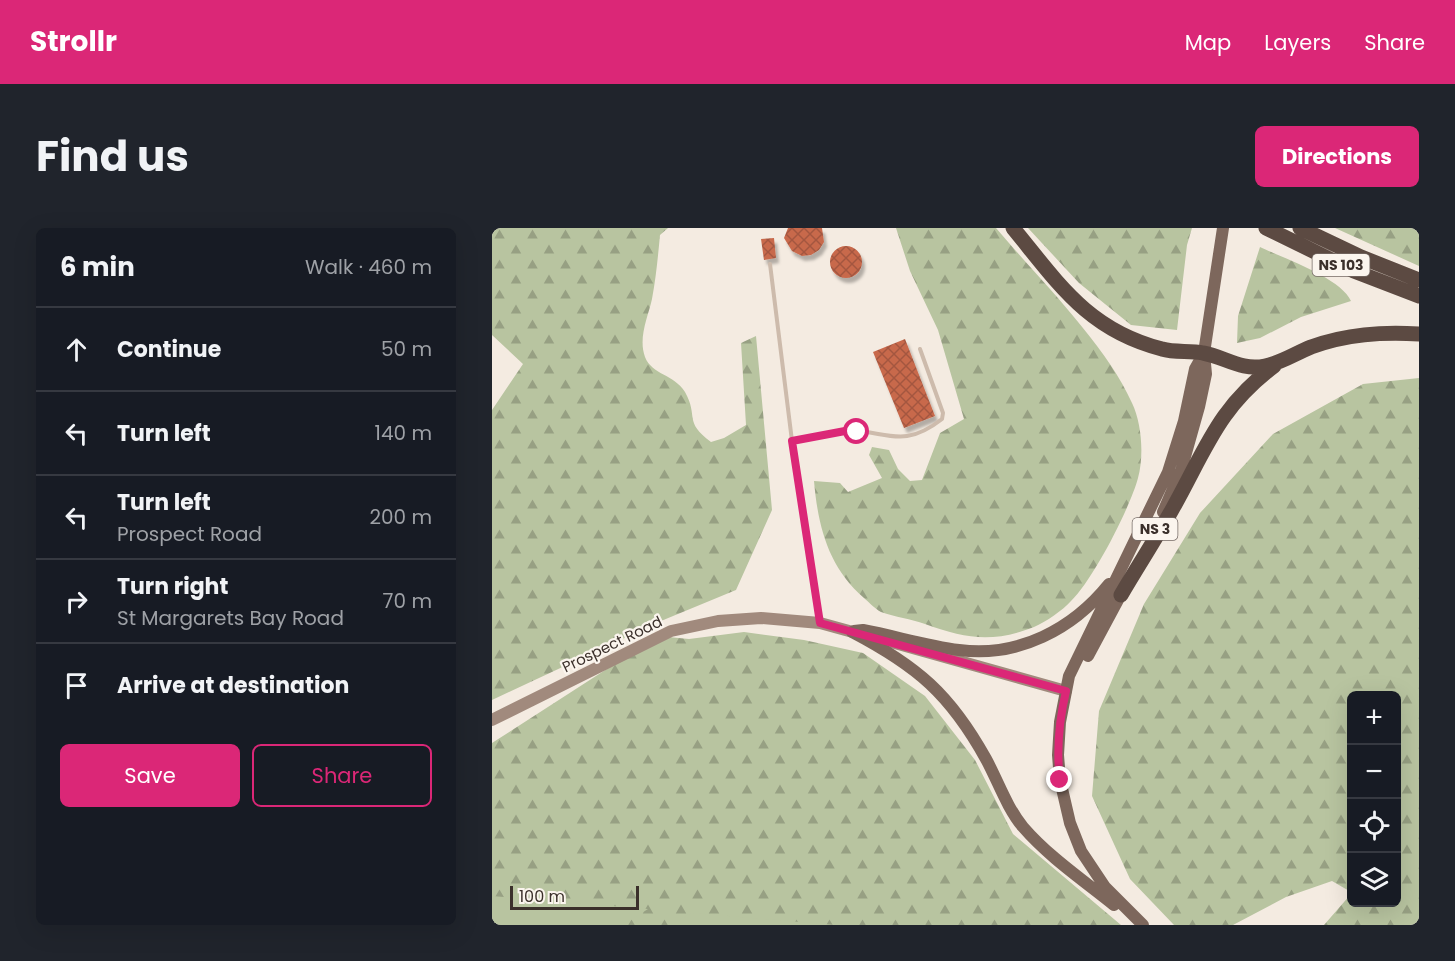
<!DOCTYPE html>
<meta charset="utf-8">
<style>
:root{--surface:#171b24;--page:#20242c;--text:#f1f3f6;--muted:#9ea1a6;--line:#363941;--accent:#db2777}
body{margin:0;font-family:Poppins,sans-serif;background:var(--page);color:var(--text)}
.controls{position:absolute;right:18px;bottom:18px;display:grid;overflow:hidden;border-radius:9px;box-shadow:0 6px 24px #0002}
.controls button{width:54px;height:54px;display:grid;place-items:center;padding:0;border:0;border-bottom:2px solid var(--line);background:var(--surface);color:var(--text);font:30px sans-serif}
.scale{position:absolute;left:18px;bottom:15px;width:129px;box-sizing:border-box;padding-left:6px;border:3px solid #3b302b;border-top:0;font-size:16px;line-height:21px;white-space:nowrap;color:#3b302b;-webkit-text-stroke:4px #fbf5ee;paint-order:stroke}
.stop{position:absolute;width:18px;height:18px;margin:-14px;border:4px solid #db2777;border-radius:50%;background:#fff}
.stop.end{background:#db2777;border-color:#fff;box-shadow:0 2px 6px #0008}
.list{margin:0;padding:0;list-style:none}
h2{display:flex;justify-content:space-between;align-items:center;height:78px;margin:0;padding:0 24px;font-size:26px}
h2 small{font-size:20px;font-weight:400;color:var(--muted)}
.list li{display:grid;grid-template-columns:39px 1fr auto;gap:18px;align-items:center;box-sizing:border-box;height:84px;padding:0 24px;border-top:2px solid var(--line)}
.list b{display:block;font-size:22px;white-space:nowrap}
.list p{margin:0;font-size:20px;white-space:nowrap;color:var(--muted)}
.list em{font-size:20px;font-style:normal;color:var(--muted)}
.actions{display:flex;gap:12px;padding:18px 24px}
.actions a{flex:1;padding:14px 0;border:2px solid var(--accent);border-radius:9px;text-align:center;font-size:21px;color:var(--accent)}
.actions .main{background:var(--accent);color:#fff}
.icon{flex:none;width:33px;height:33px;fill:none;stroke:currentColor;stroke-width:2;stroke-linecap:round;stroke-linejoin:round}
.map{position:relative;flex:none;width:927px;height:697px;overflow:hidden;border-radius:9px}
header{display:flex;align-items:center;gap:36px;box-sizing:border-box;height:84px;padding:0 30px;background:var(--accent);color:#fff}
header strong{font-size:28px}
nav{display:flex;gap:33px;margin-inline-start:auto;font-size:21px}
.intro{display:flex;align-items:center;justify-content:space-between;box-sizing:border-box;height:144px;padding:0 36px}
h1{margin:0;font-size:42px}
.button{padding:15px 27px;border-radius:9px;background:var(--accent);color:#fff;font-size:21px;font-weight:700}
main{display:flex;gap:36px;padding:0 36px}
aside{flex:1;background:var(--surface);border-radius:9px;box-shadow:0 6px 24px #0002}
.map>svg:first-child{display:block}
</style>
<header>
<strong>Strollr</strong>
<nav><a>Map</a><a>Layers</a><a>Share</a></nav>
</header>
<div class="intro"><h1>Find us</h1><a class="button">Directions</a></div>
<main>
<aside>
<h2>6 min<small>Walk · 460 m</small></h2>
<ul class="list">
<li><svg class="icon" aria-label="ahead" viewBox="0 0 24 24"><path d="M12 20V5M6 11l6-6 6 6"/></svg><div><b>Continue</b></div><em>50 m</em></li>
<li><svg class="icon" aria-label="left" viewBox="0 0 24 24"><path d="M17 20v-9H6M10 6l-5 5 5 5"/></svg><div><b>Turn left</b></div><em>140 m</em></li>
<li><svg class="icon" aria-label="left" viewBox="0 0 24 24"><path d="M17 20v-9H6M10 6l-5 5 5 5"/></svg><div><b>Turn left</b><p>Prospect Road</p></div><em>200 m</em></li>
<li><svg class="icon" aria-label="right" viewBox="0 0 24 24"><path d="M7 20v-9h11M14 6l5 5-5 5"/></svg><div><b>Turn right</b><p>St Margarets Bay Road</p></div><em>70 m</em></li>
<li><svg class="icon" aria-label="arrive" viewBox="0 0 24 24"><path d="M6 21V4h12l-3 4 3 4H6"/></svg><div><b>Arrive at destination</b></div></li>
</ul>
<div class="actions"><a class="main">Save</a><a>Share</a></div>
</aside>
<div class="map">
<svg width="927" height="697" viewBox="0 0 927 697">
<defs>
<pattern id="forest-firs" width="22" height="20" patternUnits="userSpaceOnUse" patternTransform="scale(1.5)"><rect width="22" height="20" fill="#b8c4a0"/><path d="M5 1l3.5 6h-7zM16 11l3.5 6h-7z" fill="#97a083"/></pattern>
<pattern id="building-cross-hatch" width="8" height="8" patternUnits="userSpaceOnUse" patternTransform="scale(1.5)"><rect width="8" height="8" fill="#c8694b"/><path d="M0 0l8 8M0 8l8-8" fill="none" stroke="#a4573f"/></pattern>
<filter id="shadow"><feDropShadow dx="3" dy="5" stdDeviation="1.5" flood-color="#0004"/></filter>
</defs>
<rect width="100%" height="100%" fill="#f4ebe1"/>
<path fill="url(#forest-firs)" d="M0 0H176L168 7C166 28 164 50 160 71 156 89 146 110 153 129 160 147 182 146 193 164 207 189 191 193 219 214L232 210 254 197 249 115 264 108 280 282 244 362 169 393 0 472V182L31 136 0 107Z
M404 0H504C546 50 614 116 640 175 650 196 652 228 646 250 638 280 601 352 579 373 571 382 554 394 542 399 501 415 474 411 433 396 419 391 403 389 389 384 383 381 377 374 372 370 336 339 326 298 322 253L348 255 356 264 390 250 377 227 380 219 397 222 406 241 418 253 430 252 448 205 472 191 446 102 418 43Z
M536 0H700L695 17 685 102 639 97 587 55Z
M843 0H927V38Z
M768 19C791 30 849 50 859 73L809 89 768 110 745 115 746 88Z
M927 150V697H832L859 666 860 674H904V467H860L859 664 840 653 794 669 741 697H682L638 651 600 568 607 483 652 376 708 285 781 206 871 156Z
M252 404 312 412 371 425 433 468 483 532 521 606 629 697H0V515L166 408 197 411Z"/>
<path fill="#b8c4a0" d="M0 668 156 681 131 697H0Z
M199 685H201L343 697H179Z"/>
<path fill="url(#building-cross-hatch)" filter="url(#shadow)" d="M296 0H330L332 14 327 22 319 27 310 28 300 23 292 10Z
M282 10 284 30 272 32 269 11Z
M338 34a16 16 0 1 1 32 0a16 16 0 1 1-32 0Z
M413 111 443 188 412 200 381 124Z"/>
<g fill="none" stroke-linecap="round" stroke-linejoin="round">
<path stroke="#cdbbac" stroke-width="4" d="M278 36 300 213 328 392
M300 213C317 210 334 204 351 203 392 200 408 224 450 191L451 185 428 121"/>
<path stroke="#a18a7d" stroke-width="12" d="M385 410 574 463
M0 492 179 403 226 393 269 390 328 395 368 406"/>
<path stroke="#7d675c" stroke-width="12" d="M671 284 689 243 707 179 714 146 712 125 731 0
M362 403 371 402C403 408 435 418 467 422 526 430 581 401 617 356
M360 404C425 438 458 466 494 531 506 553 515 580 531 599 557 629 591 652 622 677
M596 428 633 359
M651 697 613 659 589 623 578 595 568 552 566 527 568 494 577 448 676 244 692 193 703 141 712 125"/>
<path stroke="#5c4a42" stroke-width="15" d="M521 0C567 56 596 102 670 121 683 125 698 122 711 125 733 129 749 143 773 138 789 135 804 125 819 119 855 106 889 104 927 106
M774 0 862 43 927 68
M808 0 869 29 927 52
M629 367C646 338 665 309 681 280 714 221 726 180 782 138"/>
</g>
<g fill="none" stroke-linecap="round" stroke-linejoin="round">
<path stroke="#db2777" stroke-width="8" d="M365 204 353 203 300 213 328 395 574 463C567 493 564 521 568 552"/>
</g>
<g text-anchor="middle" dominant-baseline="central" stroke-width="4.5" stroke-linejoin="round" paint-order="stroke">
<g fill="#fbf5ee" stroke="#756b66" stroke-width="1.5">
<rect x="820.5" y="26" width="57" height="22" rx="4.5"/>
<rect x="640.5" y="290" width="45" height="22" rx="4.5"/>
</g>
<g font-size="14" font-weight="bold" fill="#3b302b">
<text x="849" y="37">NS 103</text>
<text x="663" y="301">NS 3</text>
</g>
<g font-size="15" fill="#3b302b" stroke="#fbf5ee">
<text transform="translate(120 416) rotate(-26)">Prospect Road</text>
</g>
</g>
</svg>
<div class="controls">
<button>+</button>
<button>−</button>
<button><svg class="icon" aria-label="locate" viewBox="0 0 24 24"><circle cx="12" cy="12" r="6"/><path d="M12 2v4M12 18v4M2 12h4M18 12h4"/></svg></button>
<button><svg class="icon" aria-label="layers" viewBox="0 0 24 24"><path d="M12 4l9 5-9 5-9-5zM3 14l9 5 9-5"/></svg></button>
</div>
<div class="scale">100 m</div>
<div class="stop" style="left:365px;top:204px"></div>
<div class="stop end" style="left:568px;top:552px"></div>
</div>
</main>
